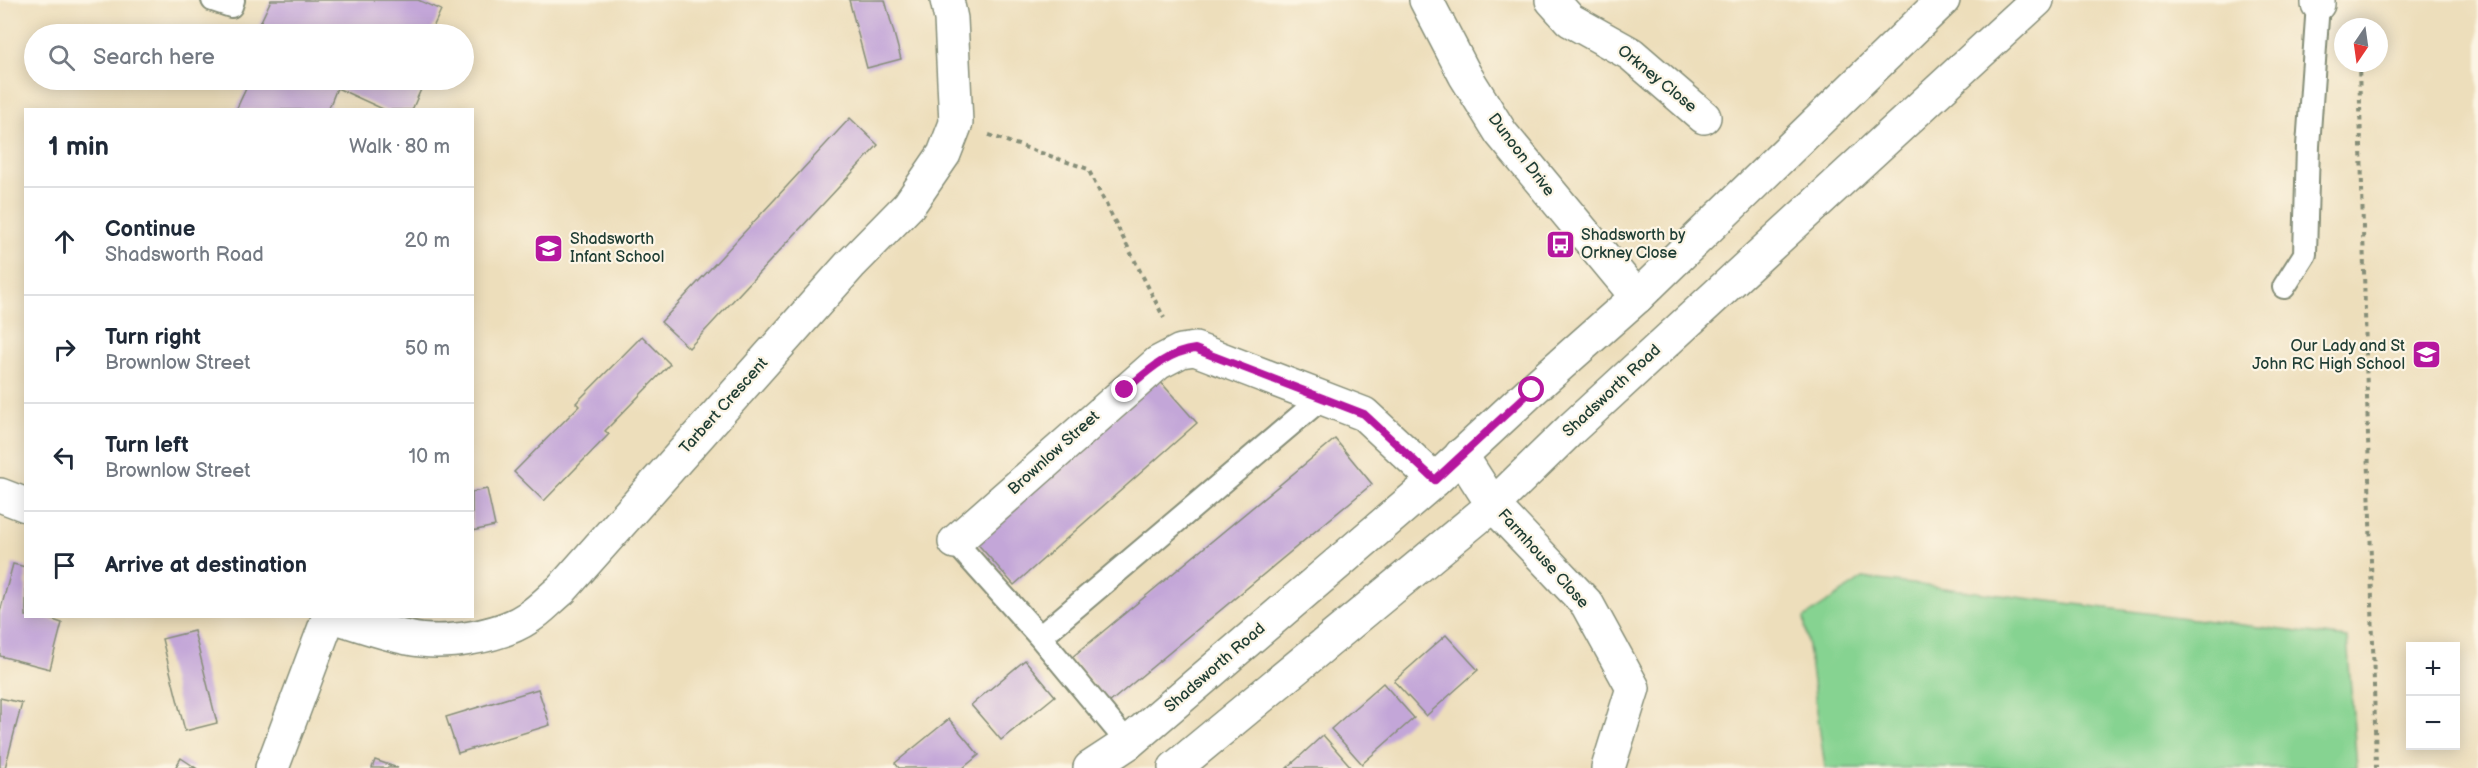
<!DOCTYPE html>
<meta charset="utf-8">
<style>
:root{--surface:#fff;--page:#f2f2f3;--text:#1f2937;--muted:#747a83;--line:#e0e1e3}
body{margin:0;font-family:"Balsamiq Sans",sans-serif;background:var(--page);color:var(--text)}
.controls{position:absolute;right:18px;bottom:18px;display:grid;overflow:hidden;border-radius:0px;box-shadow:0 3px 15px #0003}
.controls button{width:54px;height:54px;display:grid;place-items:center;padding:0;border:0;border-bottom:2px solid var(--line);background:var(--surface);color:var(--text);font:30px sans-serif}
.compass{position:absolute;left:2334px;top:18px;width:54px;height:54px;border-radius:50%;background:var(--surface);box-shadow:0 3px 15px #0003;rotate:193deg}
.stop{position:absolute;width:18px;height:18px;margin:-14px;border:4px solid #b5179e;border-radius:50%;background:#fff}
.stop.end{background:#b5179e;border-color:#fff;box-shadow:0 2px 6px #0008}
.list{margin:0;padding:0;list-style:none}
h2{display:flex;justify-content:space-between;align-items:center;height:78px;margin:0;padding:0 24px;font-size:26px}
h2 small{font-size:20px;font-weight:400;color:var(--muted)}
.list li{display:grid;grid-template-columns:39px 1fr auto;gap:18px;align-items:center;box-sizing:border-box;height:108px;padding:0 24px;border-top:2px solid var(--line)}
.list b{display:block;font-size:22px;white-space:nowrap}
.list p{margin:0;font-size:20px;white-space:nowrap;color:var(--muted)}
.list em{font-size:20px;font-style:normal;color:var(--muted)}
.icon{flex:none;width:33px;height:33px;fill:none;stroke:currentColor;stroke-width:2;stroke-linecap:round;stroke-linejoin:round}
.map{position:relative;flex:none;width:2478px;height:768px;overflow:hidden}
.search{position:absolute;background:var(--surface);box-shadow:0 3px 15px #0003;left:24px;top:24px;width:450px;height:66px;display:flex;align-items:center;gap:15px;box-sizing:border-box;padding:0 21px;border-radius:33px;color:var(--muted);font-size:22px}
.panel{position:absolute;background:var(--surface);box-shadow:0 3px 15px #0003;left:24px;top:108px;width:450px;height:510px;border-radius:0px}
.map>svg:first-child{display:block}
</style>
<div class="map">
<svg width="2478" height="768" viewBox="0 0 2478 768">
<rect width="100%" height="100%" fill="#fcf5e5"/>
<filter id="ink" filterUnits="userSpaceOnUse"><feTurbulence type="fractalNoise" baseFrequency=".0167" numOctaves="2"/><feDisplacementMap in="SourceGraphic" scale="12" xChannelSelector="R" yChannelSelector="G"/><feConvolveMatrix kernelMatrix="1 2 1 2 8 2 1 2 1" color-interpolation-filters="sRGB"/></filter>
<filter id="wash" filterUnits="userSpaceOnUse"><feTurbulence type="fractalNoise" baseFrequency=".008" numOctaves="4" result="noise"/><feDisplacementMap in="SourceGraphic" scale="24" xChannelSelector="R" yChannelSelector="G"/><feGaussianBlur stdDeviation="1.35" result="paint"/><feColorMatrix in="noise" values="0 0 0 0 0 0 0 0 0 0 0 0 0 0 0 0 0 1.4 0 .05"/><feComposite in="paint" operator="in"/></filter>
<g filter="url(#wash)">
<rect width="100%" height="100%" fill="#eddebb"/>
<path fill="#86d391" stroke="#528862" stroke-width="1.5" d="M1863 578 2347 638 2357 768H1825L1804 618Z"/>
<g id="blocks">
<path fill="#c3a6d8" d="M271 0H418L441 10 430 34H255Z
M849 0H885L901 59 867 68Z
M250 80H425L412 110H385L337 88 328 110H236Z
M850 118 878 145 689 348 661 322Z
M642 336 670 364 605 431 609 434 544 501 514 472 579 406 576 403Z
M1158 379 1197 423 1014 585 975 541Z
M1335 439 1372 484 1109 703 1071 658Z
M487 489 495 526 472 531V492Z
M13 564 26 567V616H41L62 623 50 669 0 656V612Z
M194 631 217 723 185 731 162 639Z
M1446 635 1478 670 1426 716 1394 681Z
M1025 660 1055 696 1001 740 971 705Z
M1383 683 1414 718 1362 764 1331 729Z
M538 689 550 725 458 753 446 717Z
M0 698 22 703 5 768H0Z
M949 719 979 755 963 768H899L895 763Z
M1323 735 1352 768H1287L1297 759Z
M181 758 196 768H175Z
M375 760 398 768H372Z"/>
</g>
</g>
<g filter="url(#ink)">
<use href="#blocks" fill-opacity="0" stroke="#868e78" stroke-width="1.5"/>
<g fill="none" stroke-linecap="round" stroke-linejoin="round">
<defs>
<path id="lane" d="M213 0 231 6 233 0
M2284 287 2305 254 2308 146 2318 4
M955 542 1040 637 1128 743
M1040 637 1323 397"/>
<path id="street" d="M1426 0 1465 75 1501 133 1637 297
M1552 0 1570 20 1631 54 1704 117
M2318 0V4
M1461 455 1493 505 1587 604 1633 688 1608 768
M0 495 26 505
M955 542 1158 363 1181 351 1195 349 1364 414 1435 480
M333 616C358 624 383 633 408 638 443 646 500 637 529 617 540 610 550 599 561 590L850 265 909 205 944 154 956 123 951 19 947 0
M272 768 329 616
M1175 768 1493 505 1570 430 2037 0"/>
<path id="secondary" d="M1090 768 1128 743 1435 480 1532 390 1637 297 1943 0"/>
</defs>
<use href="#lane" stroke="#868e78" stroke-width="26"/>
<use href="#street" stroke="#868e78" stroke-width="36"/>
<use href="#secondary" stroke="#868e78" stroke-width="36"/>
<path stroke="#868e78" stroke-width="4" stroke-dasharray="4.5 4.5" stroke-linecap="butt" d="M2359 63 2376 768
M989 135 1088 169 1164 318"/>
<use href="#lane" stroke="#fff" stroke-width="22"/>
<use href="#street" stroke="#fff" stroke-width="33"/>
<use href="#secondary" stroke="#fff" stroke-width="33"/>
</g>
</g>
<g fill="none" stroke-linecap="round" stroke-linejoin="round" filter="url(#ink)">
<path stroke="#b5179e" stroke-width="8" d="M1125 390C1147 372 1167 352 1195 349L1364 414 1435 480 1532 390"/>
</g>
<defs>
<symbol id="bus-square" viewBox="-11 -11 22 22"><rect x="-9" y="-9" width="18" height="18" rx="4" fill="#b5179e" stroke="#fcf5e5"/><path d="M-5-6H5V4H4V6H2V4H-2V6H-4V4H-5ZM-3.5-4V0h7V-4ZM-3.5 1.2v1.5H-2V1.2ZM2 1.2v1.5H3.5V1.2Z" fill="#fff"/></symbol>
<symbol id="school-square" viewBox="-11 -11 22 22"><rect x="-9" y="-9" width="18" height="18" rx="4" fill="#b5179e" stroke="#fcf5e5"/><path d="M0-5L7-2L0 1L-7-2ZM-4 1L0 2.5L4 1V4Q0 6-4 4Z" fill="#fff"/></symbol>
</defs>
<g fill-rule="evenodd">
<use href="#bus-square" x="1544" y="228" width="33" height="33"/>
<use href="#school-square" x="532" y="232" width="33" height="33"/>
<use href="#school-square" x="2410" y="338" width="33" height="33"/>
</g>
<g text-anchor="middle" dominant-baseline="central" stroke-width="4.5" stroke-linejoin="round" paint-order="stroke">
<g font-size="16" fill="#1f3d34" stroke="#fcf5e5">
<text transform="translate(1657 79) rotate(39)">Orkney Close</text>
<text transform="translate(1521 155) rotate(53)">Dunoon Drive</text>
<text transform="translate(1612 391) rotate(-43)">Shadsworth Road</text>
<text transform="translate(724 406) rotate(-48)">Tarbert Crescent</text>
<text transform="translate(1054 453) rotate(-42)">Brownlow Street</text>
<text transform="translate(1543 559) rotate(48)">Farmhouse Close</text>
<text transform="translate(1215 668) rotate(-41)">Shadsworth Road</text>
</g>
<g font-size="16" fill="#1f3d34" stroke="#fcf5e5" text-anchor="start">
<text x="1581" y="235">Shadsworth by<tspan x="1581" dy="18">Orkney Close</tspan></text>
<text x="570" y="239">Shadsworth<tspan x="570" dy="18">Infant School</tspan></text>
<text x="2405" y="346" text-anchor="end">Our Lady and St<tspan x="2405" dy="18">John RC High School</tspan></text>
</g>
</g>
</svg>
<div class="controls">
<button>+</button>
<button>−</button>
</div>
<svg class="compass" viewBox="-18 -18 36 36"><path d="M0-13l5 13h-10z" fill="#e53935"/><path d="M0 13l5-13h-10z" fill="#747a83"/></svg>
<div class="stop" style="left:1532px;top:390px"></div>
<div class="stop end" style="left:1125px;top:390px"></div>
<div class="search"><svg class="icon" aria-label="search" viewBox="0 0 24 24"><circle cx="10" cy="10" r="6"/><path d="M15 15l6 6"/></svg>Search here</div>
<section class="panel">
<h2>1 min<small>Walk · 80 m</small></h2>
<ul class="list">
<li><svg class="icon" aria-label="ahead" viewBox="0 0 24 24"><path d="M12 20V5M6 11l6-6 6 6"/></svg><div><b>Continue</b><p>Shadsworth Road</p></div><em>20 m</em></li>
<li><svg class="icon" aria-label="right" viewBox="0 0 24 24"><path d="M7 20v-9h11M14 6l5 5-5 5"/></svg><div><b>Turn right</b><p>Brownlow Street</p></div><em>50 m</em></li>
<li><svg class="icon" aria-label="left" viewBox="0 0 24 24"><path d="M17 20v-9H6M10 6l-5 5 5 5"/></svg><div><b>Turn left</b><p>Brownlow Street</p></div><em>10 m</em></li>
<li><svg class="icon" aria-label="arrive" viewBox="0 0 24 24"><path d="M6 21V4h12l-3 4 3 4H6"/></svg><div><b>Arrive at destination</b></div></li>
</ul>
</section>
</div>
